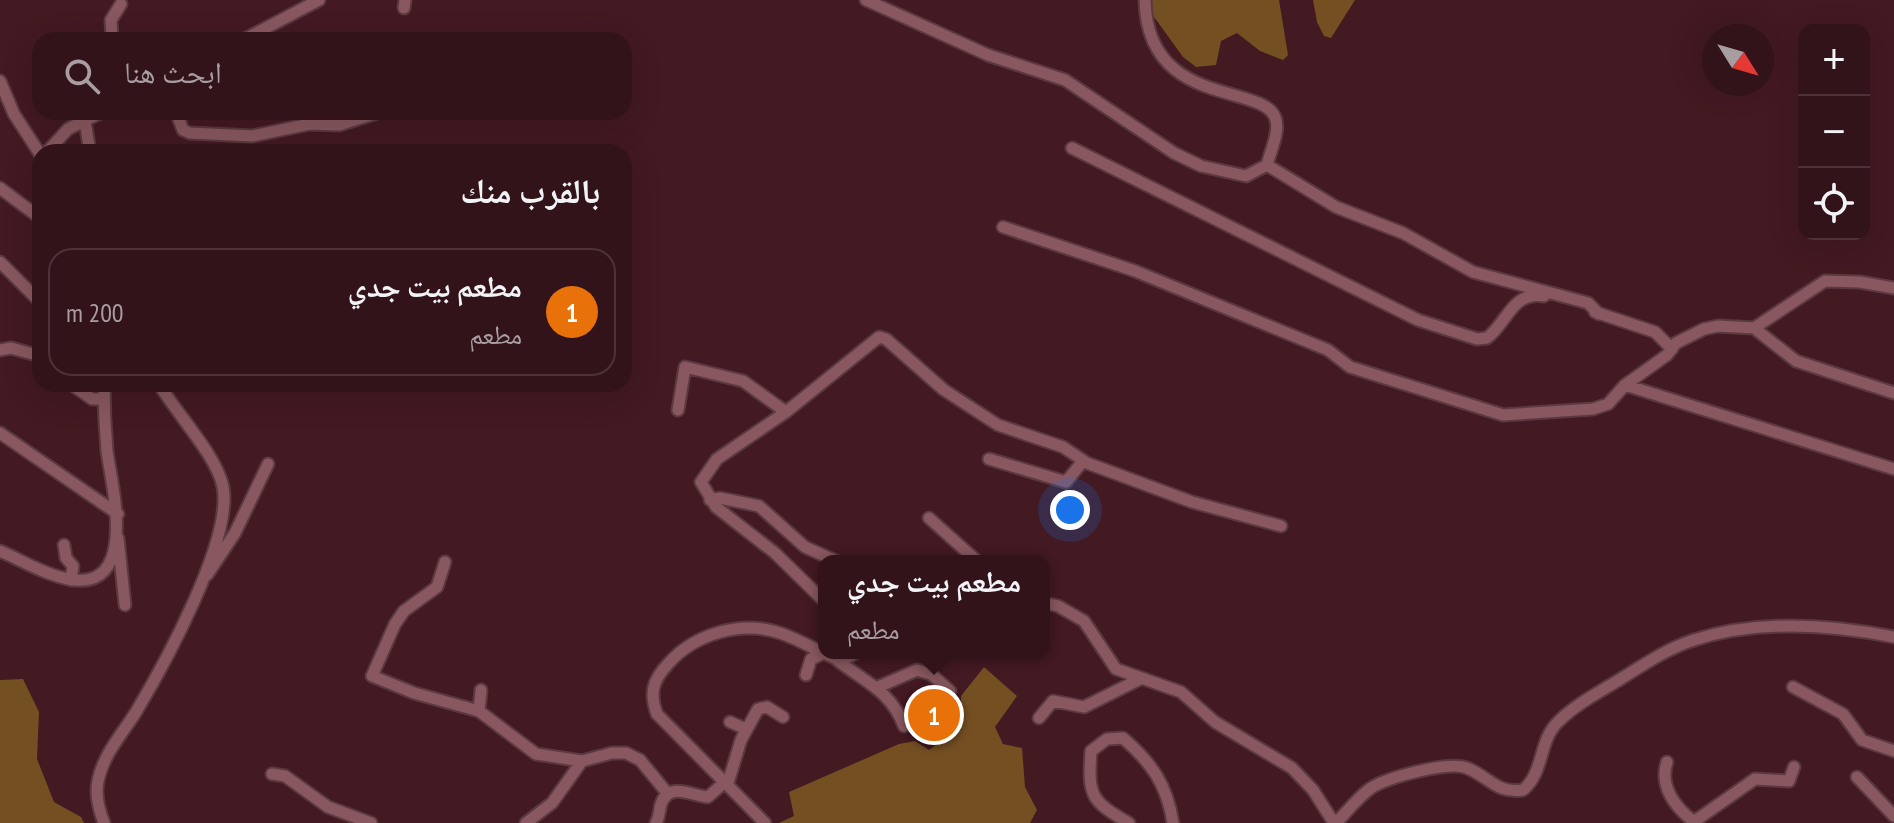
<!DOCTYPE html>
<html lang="ar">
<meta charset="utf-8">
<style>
:root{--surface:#32131a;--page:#3a1c23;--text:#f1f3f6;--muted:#a89ea2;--line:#4d3239;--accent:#b45309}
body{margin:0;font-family:"PT Sans Narrow","Noto Naskh Arabic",sans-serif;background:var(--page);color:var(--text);direction:rtl}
.controls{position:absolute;right:24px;top:24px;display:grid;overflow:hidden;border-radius:16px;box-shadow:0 8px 32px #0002}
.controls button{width:72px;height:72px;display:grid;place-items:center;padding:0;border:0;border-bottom:2px solid var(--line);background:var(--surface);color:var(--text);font:40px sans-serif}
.compass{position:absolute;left:1702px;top:24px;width:72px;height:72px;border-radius:50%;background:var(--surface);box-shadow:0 8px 32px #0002;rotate:127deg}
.you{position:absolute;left:1070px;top:510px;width:28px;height:28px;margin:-20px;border:6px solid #fff;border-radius:50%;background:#1a73e8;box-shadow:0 0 0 12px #1a73e833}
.badge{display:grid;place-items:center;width:52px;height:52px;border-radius:50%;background:var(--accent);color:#fff;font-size:26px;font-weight:700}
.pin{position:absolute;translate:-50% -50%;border:4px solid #fff;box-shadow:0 2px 8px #0006}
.popup{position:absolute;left:818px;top:555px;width:232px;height:104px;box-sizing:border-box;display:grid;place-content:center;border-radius:16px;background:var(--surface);filter:drop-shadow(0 2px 6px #0005);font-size:26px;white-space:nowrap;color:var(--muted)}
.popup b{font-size:30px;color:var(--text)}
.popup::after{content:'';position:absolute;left:50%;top:100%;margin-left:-16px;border:16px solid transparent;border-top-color:var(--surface)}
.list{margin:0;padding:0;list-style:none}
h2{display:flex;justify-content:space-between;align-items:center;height:104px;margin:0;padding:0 32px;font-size:34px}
h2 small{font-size:26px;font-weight:400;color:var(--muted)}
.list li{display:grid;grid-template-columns:52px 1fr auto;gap:24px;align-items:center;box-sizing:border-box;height:128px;margin:0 16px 16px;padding:0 16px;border:2px solid var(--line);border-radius:24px}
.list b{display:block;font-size:30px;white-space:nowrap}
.list p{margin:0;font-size:26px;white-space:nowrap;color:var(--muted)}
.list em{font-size:26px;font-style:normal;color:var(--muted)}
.icon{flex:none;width:44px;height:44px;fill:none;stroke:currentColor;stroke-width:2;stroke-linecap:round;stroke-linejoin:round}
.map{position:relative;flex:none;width:1894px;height:823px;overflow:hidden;direction:ltr}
.search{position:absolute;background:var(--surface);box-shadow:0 8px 32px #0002;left:32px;top:32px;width:600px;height:88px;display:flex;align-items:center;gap:20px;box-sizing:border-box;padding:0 28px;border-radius:24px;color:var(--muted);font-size:30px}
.panel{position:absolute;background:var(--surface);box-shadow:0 8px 32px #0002;left:32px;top:144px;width:600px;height:248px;border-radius:24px;direction:rtl}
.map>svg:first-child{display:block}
</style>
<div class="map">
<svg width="1894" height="823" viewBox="0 0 1894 823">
<rect width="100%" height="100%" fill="#431922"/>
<path fill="#744f22" d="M1150 0H1279L1288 55 1283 60 1260 51 1237 33 1221 41 1216 65 1196 67 1183 57 1149 10Z
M1313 0H1355L1331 38 1324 36 1317 22Z
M984 667 1017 696 995 727 1003 744 1022 748 1025 787 1037 810 1030 823H779L794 816 789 792 899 744 915 741 929 750 960 727 961 696Z
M23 679 39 712 37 759 54 802 81 817 84 823H0V680Z"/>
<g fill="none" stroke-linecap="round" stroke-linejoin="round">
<defs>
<path id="minor" d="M866 0 988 55 1065 80 1174 153 1201 166 1246 176 1267 165 1336 207 1403 233 1473 272 1588 303 1599 314
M1145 0C1147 108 1261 83 1275 117 1281 130 1270 152 1267 165
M404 8 405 0
M112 40 111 20 121 4
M243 40 319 0
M0 81 14 114 40 154
M176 112 183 130 190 133 252 136 310 124 339 125 380 112
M85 121 90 152
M1072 148 1418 320 1477 339 1487 338C1508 322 1512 291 1544 296
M47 152 68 129 102 112
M40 177V185
M0 188 40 218
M1003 227 1135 271 1328 350 1350 367 1503 415 1593 409 1608 404 1625 385
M0 262 40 302
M1894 288 1860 282 1825 281 1754 328 1796 361 1894 393
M1595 312 1655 332 1672 349
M1754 328 1718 326 1704 329 1676 343 1667 355 1625 385 1894 469
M0 350 11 348 40 356
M71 384 92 399H104
M678 410 685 367 743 381 786 412
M0 433 118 514
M989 459 1066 482 1083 461
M710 500 720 498 759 506 805 547 836 561
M929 518 977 561
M118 538 125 605
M64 545 66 558 73 566 71 580
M0 551C23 561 49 577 74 580 139 587 111 482 107 451 105 429 104 406 104 384
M445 562 437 587 404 611 395 624 372 676 414 693 479 711 536 754 582 761
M207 575 235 533 268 464
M824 601 775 553 716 507 701 482 717 459 786 412 879 337 886 339 944 390 998 425 1063 447 1087 463 1192 502 1281 526
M1044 603 1058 606 1084 621 1116 669 1181 692 1215 722 1292 768 1313 790 1334 823
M941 653 943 654
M837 660C865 682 891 691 904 726
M806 675 811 659 824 653
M878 687 917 670 931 674 950 691
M1793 687 1843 714 1862 740 1894 751
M479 711 481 690
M1039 718 1053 701 1084 707 1140 679
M730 722 746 729
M1667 762C1659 786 1675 807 1693 821
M272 774 285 776 328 807 371 823
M1857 777 1894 816
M728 783 741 740 758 709 767 707 783 717
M104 823C99 810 95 795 98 781 103 755 122 734 136 712 164 665 233 540 223 487 217 456 176 413 159 384
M526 823 552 803 582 761 612 753H626L640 760 668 794
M656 823C660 816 659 810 661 804 669 781 692 796 708 797L726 781
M765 823 657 714C649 693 653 680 668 664 694 634 741 620 780 633 801 640 821 653 841 661L856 653
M1129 823C1090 801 1088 795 1091 751L1107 739 1123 738C1152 763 1167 785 1173 823
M1336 823C1347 812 1358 797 1371 788 1388 777 1449 761 1467 768 1489 777 1497 794 1523 790 1545 772 1538 740 1559 721 1575 705 1599 692 1619 680 1643 665 1668 648 1694 640 1759 619 1829 624 1894 637
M1692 823 1755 779 1789 781 1794 767"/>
</defs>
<use href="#minor" stroke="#5b3941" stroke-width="15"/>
<use href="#minor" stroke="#88575f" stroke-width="11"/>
</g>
</svg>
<div class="controls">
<button>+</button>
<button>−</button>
<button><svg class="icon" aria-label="locate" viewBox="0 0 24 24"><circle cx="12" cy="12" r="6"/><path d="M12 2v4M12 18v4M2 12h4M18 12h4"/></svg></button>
</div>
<svg class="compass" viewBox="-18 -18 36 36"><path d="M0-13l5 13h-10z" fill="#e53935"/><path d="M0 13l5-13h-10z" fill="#a89ea2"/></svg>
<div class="you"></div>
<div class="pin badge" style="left:934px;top:715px;background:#e8710a">1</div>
<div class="popup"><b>مطعم بيت جدي</b>مطعم</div>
<div class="search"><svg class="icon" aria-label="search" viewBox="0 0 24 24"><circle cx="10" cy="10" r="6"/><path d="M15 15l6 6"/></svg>ابحث هنا</div>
<section class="panel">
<h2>بالقرب منك<small></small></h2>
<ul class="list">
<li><span class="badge" style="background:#e8710a">1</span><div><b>مطعم بيت جدي</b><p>مطعم</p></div><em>200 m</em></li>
</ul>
</section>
</div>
